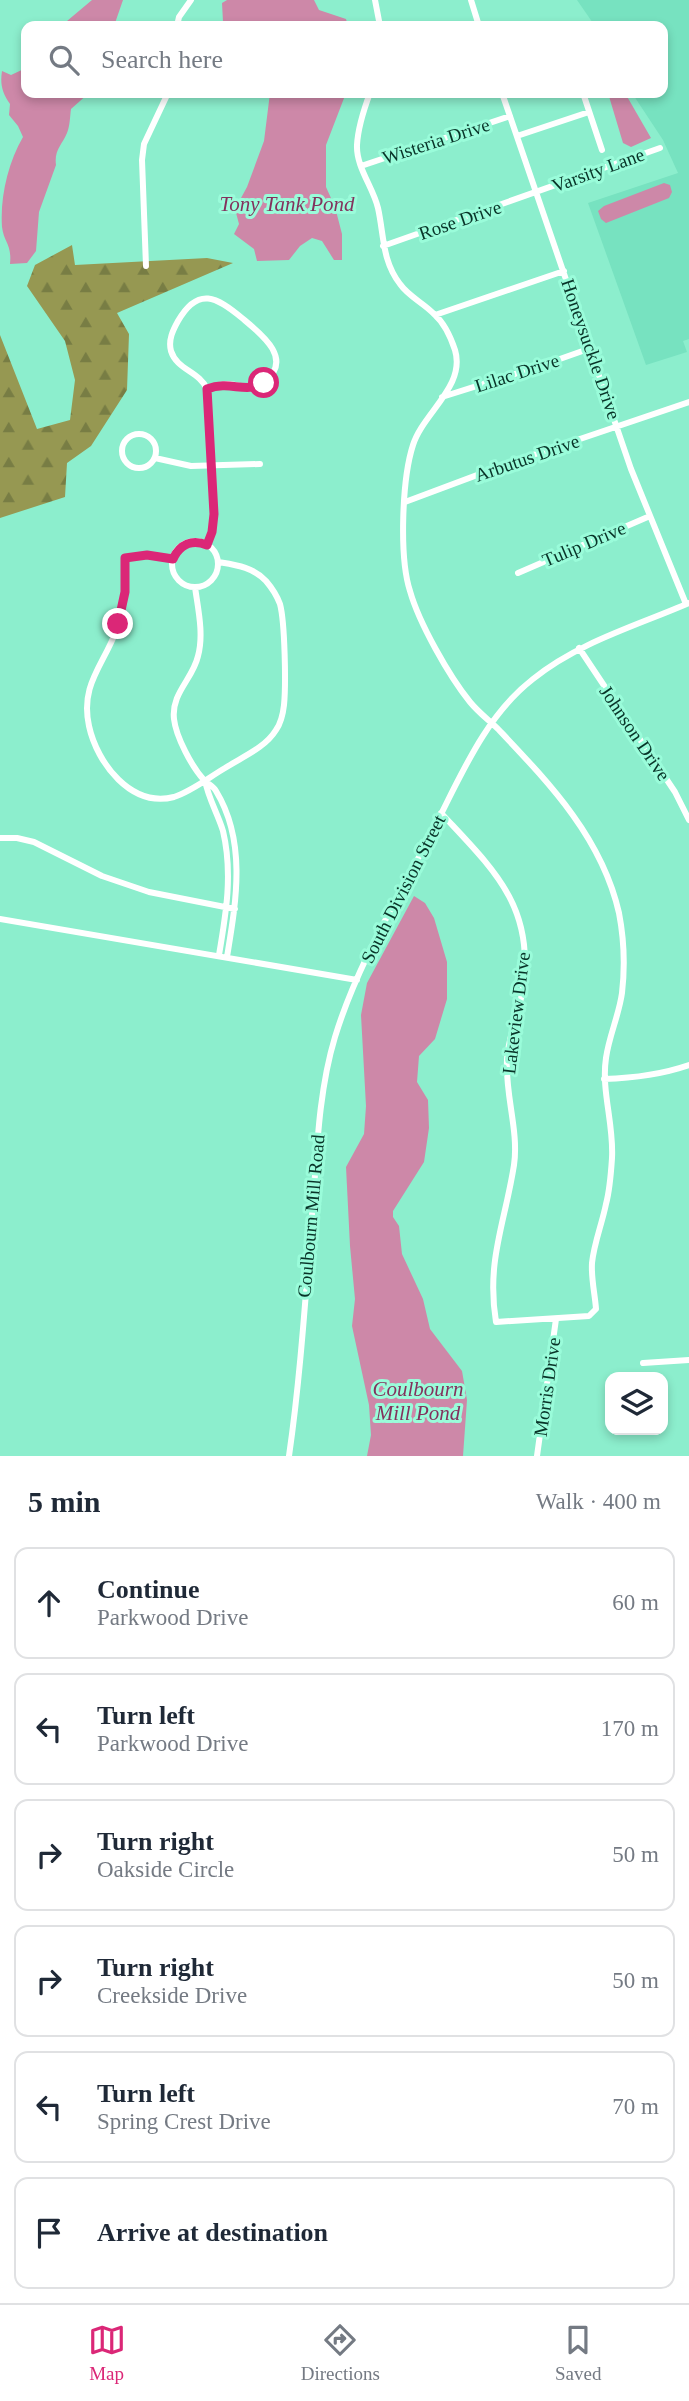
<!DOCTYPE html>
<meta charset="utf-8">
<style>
:root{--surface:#fff;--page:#f6f6f7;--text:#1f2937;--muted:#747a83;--line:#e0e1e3;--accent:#db2777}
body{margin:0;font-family:"Times New Roman",serif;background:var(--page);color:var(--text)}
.controls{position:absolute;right:21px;bottom:21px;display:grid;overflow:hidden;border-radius:14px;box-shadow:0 4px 10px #0003}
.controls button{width:63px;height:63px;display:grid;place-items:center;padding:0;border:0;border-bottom:2px solid var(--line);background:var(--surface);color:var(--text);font:35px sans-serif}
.stop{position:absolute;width:21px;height:21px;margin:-16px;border:5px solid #db2777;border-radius:50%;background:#fff}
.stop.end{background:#db2777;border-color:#fff;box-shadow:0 2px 7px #0008}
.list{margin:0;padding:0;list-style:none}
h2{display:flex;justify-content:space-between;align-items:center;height:91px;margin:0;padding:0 28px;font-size:30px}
h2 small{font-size:23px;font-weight:400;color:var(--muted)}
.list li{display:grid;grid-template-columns:46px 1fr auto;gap:21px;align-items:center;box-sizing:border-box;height:112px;margin:0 14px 14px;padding:0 14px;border:2px solid var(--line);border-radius:14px}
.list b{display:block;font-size:26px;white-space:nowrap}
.list p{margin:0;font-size:23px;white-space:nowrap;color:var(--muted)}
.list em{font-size:23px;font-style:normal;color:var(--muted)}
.icon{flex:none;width:38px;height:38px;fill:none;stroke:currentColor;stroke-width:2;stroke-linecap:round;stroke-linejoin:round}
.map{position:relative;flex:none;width:689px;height:1456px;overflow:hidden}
.search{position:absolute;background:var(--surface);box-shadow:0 4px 10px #0003;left:21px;right:21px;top:21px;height:77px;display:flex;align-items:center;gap:18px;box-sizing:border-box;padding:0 24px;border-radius:14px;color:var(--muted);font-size:26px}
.sheet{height:847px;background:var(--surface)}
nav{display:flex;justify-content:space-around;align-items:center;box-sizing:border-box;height:98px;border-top:2px solid var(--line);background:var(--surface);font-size:19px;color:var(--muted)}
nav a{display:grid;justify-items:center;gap:4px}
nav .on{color:var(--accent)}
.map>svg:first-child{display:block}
</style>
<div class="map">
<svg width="689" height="1456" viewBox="0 0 689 1456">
<defs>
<pattern id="forest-firs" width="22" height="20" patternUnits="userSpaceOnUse" patternTransform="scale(1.75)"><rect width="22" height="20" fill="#969852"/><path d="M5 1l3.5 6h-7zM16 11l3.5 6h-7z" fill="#787d44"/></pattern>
</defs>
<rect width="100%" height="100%" fill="#8ceecd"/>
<path fill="#77e2c0" d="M577 0H689V339L683 341 687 352 646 365 588 203 678 173 663 140 632 93H663V26H595Z"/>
<path fill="url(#forest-firs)" d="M72 245 75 265 207 258 233 263 117 313 129 334 127 390 91 446 67 463 65 497 0 518V335L37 429 70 420 75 380 65 341 27 286 35 265Z"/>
<path fill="#cd88a8" d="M92 0H123L114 26H67V21Z
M227 0H314L319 10 346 19 348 26H227L223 22 222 3Z
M26 68V93H89L71 109C70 116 70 126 67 133 62 145 54 150 56 165L39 212 36 251 27 263 10 264C12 244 4 243 2 227 0 197 8 163 23 137L18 126 9 115 10 104C2 93 0 84 2 71L11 75Z
M270 93H346L326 145V187L335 207 342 234V260H334L322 241 312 238 300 246 289 260 257 261 254 249 234 234 239 224 235 209 247 187 264 141Z
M608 93H625L651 138 631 147 623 143Z
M664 183 670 185 672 192 669 198 606 223 601 219 598 211 604 206Z
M414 896 425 903 434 918 447 962V999L435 1039 419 1056 417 1082 428 1100 429 1128 424 1162 393 1211V1217L399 1226 402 1254 423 1299 430 1329 462 1371 467 1400 463 1456H367L371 1435 369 1405 352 1326 355 1299 350 1246 346 1167 364 1134 366 1106 361 1015 367 983Z"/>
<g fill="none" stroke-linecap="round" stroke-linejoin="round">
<path stroke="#fff" stroke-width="6" d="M375 0 380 26
M471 0 479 26
M177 26 179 17 191 0
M370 93C364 109 358 127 357 145 356 167 373 187 378 208 384 235 382 261 400 284 409 297 424 303 435 315 444 323 451 338 455 350 466 386 423 413 413 445 402 479 399 557 410 591 419 623 449 676 470 702 479 713 490 721 499 730 550 784 602 838 619 913 624 939 625 967 622 993 619 1015 609 1036 606 1058 601 1091 614 1124 612 1158 611 1173 610 1189 606 1204 602 1224 594 1243 592 1263 591 1279 595 1294 596 1309L589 1316 496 1322C486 1261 505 1223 514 1165 519 1131 505 1095 507 1060 508 1035 520 1012 523 987 535 906 492 868 441 813
M502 93 631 469 686 604
M583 93 602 150
M517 136 589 112
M361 166 510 116
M383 246 660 148
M146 266 142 160 144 144 168 93
M435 315 564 271
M442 397 540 366 591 348
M122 451a17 17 0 1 1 34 0a17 17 0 1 1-34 0Z
M155 458 191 466 260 464
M405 502 512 462 689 402
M172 564a23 23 0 1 1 46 0a23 23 0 1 1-46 0Z
M207 545 212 532 214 515 207 389C199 371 177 370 171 351 168 340 173 330 178 321 198 286 217 297 242 318 260 333 295 359 264 382 252 392 242 385 228 384 221 384 214 386 207 389
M173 559 147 555 125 558C126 583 125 607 116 631 103 666 80 685 89 726 97 763 131 808 174 797 192 791 208 778 225 768 242 757 265 748 276 730 281 723 283 714 284 705 286 685 285 623 280 604 277 596 272 588 266 581 253 567 236 565 218 562
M518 573 650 516
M195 587C198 609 204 634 198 656 193 679 171 693 174 719 176 737 192 767 204 780 208 784 213 786 216 791 247 842 236 902 227 957
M579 648 675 792 689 820
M205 780C208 798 218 814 223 831 233 873 226 914 219 955
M0 838H17L34 842 102 876 149 892 235 909
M0 919 357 980
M604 1079C634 1078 660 1075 689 1065
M643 1363 689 1360
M289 1456C301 1373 306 1288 313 1204 317 1148 319 1090 335 1037 357 965 398 898 432 832 460 778 484 717 533 679 579 642 636 626 689 603
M537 1456 556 1319"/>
</g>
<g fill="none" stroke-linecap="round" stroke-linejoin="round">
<path stroke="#db2777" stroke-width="9" d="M118 624 125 592V558L147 555 173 559C180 544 192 539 207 545L212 532 214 514 207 389C231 380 244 394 264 383"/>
</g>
<g text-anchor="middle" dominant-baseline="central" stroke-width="6" stroke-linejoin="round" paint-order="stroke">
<g font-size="19" fill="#083428" stroke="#9afcda">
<text transform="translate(436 141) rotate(-18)">Wisteria Drive</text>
<text transform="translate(598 170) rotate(-20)">Varsity Lane</text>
<text transform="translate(460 220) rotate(-19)">Rose Drive</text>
<text transform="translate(591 349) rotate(71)">Honeysuckle Drive</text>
<text transform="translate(517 373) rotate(-18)">Lilac Drive</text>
<text transform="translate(527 458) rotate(-19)">Arbutus Drive</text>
<text transform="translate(584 544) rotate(-23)">Tulip Drive</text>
<text transform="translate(635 733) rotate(56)">Johnson Drive</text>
<text transform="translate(403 889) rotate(-63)">South Division Street</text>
<text transform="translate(516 1013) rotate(-83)">Lakeview Drive</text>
<text transform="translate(311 1216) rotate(-85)">Coulbourn Mill Road</text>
<text transform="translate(547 1387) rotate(-82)">Morris Drive</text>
</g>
<g font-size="21" font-style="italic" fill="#83325d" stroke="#9afcda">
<text x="287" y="204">Tony Tank Pond</text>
<text x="418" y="1389">Coulbourn<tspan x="418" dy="24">Mill Pond</tspan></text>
</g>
</g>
</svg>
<div class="controls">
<button><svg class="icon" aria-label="layers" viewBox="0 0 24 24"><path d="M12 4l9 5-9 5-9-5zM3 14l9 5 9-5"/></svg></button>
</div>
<div class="stop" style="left:264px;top:383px"></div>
<div class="stop end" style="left:118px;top:624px"></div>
<div class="search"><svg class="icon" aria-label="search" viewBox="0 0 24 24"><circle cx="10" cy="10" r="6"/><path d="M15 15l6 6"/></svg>Search here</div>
</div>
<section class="sheet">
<h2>5 min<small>Walk · 400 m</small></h2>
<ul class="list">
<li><svg class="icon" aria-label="ahead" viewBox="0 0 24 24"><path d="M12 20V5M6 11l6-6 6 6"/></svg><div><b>Continue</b><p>Parkwood Drive</p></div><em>60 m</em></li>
<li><svg class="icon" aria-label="left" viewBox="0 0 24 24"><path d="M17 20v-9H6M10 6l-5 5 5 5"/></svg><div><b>Turn left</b><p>Parkwood Drive</p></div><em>170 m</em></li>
<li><svg class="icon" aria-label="right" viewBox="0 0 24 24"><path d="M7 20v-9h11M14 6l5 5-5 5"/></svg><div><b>Turn right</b><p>Oakside Circle</p></div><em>50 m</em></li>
<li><svg class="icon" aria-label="right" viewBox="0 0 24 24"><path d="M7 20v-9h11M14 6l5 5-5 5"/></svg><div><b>Turn right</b><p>Creekside Drive</p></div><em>50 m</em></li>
<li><svg class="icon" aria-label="left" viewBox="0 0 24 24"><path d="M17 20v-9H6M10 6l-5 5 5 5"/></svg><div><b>Turn left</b><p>Spring Crest Drive</p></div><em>70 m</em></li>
<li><svg class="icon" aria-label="arrive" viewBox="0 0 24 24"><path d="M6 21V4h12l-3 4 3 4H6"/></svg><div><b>Arrive at destination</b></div></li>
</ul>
</section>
<nav>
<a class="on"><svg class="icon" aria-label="map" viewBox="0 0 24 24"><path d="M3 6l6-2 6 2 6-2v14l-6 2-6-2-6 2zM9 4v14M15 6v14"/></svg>Map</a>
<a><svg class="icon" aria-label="directions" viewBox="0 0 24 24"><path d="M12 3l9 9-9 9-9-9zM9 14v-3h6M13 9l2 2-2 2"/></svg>Directions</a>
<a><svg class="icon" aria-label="saved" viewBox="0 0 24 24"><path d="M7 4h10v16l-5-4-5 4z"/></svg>Saved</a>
</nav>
